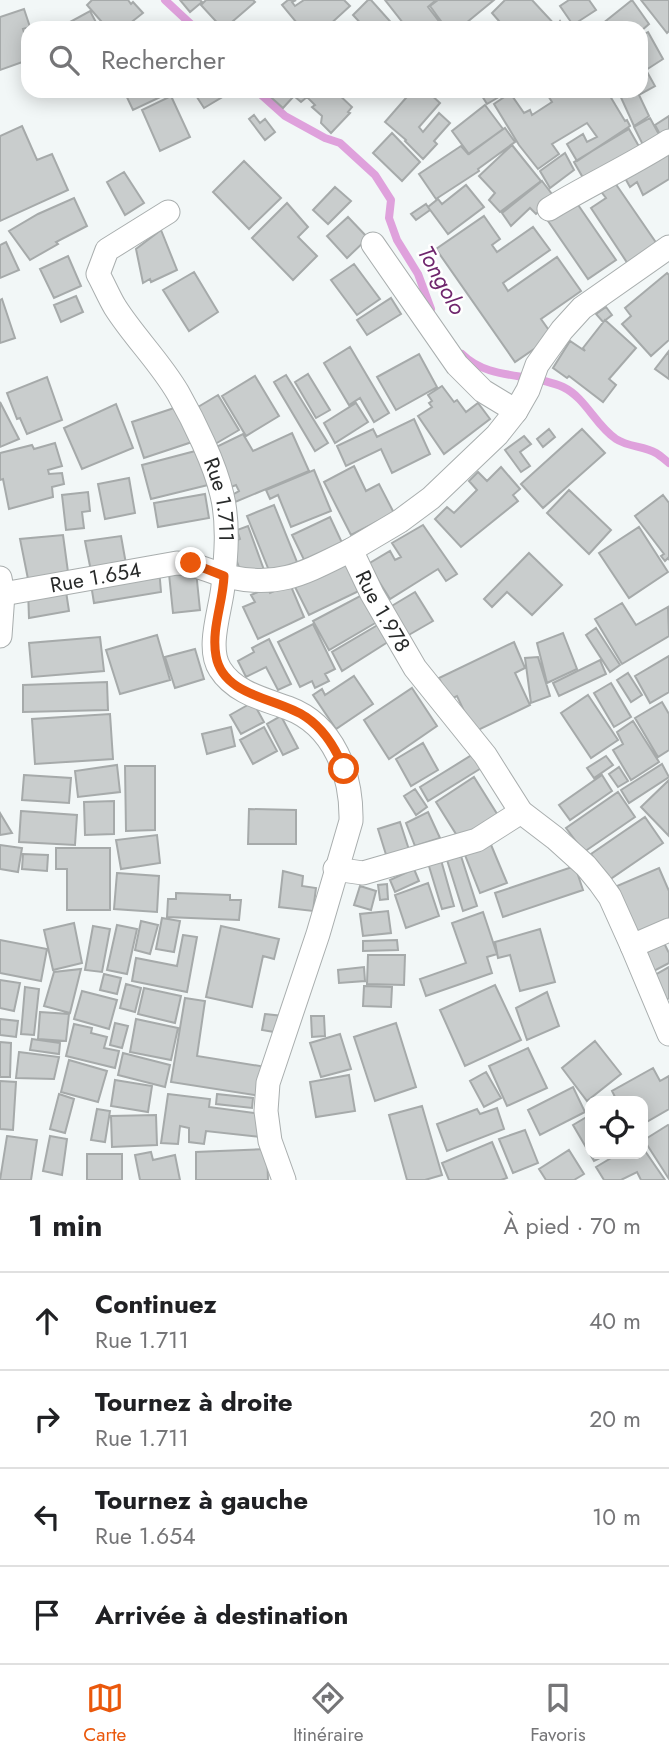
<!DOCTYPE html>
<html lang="fr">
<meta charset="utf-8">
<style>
:root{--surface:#fff;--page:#f2f2f2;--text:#202124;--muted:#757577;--line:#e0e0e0;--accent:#ea580c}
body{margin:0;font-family:Jost,sans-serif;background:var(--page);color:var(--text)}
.controls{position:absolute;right:21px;bottom:21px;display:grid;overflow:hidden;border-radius:14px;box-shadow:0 4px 18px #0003}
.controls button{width:63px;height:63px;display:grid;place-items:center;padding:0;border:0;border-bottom:2px solid var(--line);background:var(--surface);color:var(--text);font:35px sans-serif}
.stop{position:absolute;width:21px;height:21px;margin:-16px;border:5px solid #ea580c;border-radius:50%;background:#fff}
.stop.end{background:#ea580c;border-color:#fff;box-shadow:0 2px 7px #0008}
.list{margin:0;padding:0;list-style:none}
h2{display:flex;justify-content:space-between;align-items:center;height:91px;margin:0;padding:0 28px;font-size:30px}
h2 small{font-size:23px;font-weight:400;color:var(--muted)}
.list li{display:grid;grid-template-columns:46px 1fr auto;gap:21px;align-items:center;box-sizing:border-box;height:98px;padding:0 28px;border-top:2px solid var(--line)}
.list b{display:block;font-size:26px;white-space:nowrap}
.list p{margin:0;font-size:23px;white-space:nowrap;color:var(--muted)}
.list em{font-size:23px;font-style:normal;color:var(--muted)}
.icon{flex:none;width:38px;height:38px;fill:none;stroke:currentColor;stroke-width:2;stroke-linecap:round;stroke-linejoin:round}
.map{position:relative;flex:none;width:669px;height:1180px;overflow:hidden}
.search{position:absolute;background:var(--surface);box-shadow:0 4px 18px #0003;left:21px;right:21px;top:21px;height:77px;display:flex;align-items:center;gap:18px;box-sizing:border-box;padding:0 24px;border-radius:21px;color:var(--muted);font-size:26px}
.sheet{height:483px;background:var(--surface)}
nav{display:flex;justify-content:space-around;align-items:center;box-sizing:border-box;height:98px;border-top:2px solid var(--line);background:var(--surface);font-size:19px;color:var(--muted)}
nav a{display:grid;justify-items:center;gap:4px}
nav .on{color:var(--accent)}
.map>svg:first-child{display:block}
</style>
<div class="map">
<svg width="669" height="1180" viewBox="0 0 669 1180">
<rect width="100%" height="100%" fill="#f2f7f7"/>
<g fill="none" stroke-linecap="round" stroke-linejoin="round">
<path stroke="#dfa1dc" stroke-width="8" d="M165 0 195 28
M257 91 285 116 325 138 340 143 375 175 391 200 389 218 397 240 418 274 431 309
M462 354C489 381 530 372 563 387 586 398 595 425 616 439 628 447 644 446 656 453 661 456 665 460 669 463"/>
</g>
<path fill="#c9cdcd" stroke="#a6aaaa" stroke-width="2" d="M92 0H128L131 4 133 2 143 13 124 28H107L87 5Z
M180 0H200L202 2 190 12Z
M206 0H253L255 2 225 28H222L201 5Z
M288 0H296L292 2 295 6 304 0H344L350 6 326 28H301L282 5Z
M368 0H371L396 28H365L353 15Z
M385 0H436L428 7 444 28H407Z
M438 0H494L460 28H446L430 6Z
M505 0H532L556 26 560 21 565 28H505L492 13Z
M569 0H589L596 10 573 25 560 6Z
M632 0 649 24 641 31V28H597Z
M641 0H669V31L667 33Z
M24 9 30 27 23 29 28 47V60L0 70V17Z
M90 11 99 28H59Z
M648 32 663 59 646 70 655 86 639 95 649 116 634 126 618 91H641V36Z
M124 91H173L133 110Z
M193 91H228L229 93 204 108Z
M266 91H335L352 107 348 112 350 113 331 133 321 123 322 116 312 107 315 105 307 97 301 102 294 96 283 108 265 92Z
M412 91H427L440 103 419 127 423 132 439 113 450 123 434 141 437 144 423 159 405 141 406 140 385 122Z
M489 91H509L487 104 482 96Z
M545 91H607L625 121 627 120 630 126 577 161 567 144 583 134 587 142 597 137 587 123 552 144 559 154 538 169 519 145 494 104 510 93 524 113 530 110 532 115 552 102Z
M171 96 190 137 160 151 142 110Z
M485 105 503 129 469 154 452 131Z
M254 115 260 123 265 119 275 132 265 140 249 119Z
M669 116V138L664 142 655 125Z
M650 118 662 140 645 149 634 127Z
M22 126 37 160 52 154 68 190 0 221V136Z
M505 128 515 142 478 169 479 171 436 199 419 174 461 146 468 154Z
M629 129 641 150 586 183 574 162Z
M392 133 420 162 402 181 373 153Z
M512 145 541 181 500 212 489 200 495 193 479 176Z
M669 151V179L643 195 637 182 630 187 625 178Z
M565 153 574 170 550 188 540 171Z
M244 161 281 198 249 229 213 192Z
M124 172 144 203 125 215 107 182Z
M613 180 657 244 628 264 591 208 606 198 599 189Z
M542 181 555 198 536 214 530 208 511 226 502 213Z
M466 185 484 207 448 234 428 207 438 199 442 204Z
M335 187 351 201 328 224 313 210Z
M74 198 87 226 56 242 58 244 30 260 9 231 38 214Z
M574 199 616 260 588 279 546 218Z
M287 203 308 227 298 237 317 256 293 280 252 238Z
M426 204 430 210 416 220 411 214Z
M484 216 500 239 492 245 497 252 533 227 550 250 503 283 508 291 557 257 581 291 541 319 553 336 515 362 436 249Z
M348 217 368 238 347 258 327 236Z
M161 230 177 270 151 282 150 279 143 283 136 249Z
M6 242 19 270 0 278V245Z
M68 256 81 286 54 298 40 269Z
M354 264 380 299 357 315 331 280Z
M194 272 218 312 189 331 163 290Z
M667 273 669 275V340L651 356 622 324 631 316 625 308Z
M76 296 83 312 61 322 54 305Z
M391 298 401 314 367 335 357 320Z
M2 299 15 338 0 343V300Z
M606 307 612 315 603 322 596 314Z
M605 320 636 348 609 379 616 385 603 402 569 376 567 378 553 368 570 341 585 351 583 348Z
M350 347 389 413 374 422 360 398 349 405 324 363Z
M669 351V379L655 369Z
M419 354 437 387 396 410 377 377Z
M308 374 330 410 316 418 295 382Z
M286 375 328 443 315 451 274 382Z
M255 376 279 416 246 436 222 396Z
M47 377 62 420 27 434 20 418 17 419 7 393Z
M442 386 454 402 457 400 466 412 478 403 490 419 444 454 418 416 432 407 429 403 432 401 428 395Z
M218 395 239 430 210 447 188 413Z
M0 402 19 439 0 447Z
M356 403 368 422 335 443 324 423Z
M116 404 133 448 82 469 64 428Z
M183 405 195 441 144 458 132 422Z
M414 419 430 454 392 473 381 449 346 466 337 446 373 429 377 437Z
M549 429 555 437 543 447 537 439Z
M582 429 605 453 543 508 521 484Z
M292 433 309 471 228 505 225 499 239 491 236 485 226 489 208 451 243 434 253 451Z
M524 436 531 444 520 452 530 466 521 472 505 450Z
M55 443 62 466 48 470 49 474 62 473 64 484 52 487 53 497 9 509 3 479 0 480V453L32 445 34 449Z
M199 450 208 485 151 499 142 465Z
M354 466 366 491 379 484 394 513 351 535 324 482Z
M501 467 520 489 513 495 518 501 461 547 435 519 447 507 454 513 477 490 469 481 478 472 487 481Z
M314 470 331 511 291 527 278 495 270 499 266 490Z
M129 478 135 513 105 519 98 484Z
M569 490 611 530 589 554 547 513Z
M88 492 90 511 82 512 84 528 66 530 62 495Z
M205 494 209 518 158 527 154 503Z
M663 495 669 503V560L668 558 665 561 661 556 664 554 635 516Z
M274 505 299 567 272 578 247 516Z
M330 517 344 547 307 566 292 535Z
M423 525 457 574 446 581 438 569 390 599 368 564 390 551 395 560 401 557 392 543Z
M248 526 264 570 243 578 230 543 240 539 237 530Z
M639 527 668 572 629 598 599 553Z
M63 535 68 572 28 579 20 539Z
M121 536 126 564 91 571 85 541Z
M529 553 562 585 532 615 507 592 492 607 484 599Z
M347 556 363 589 309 615 293 583Z
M159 568 161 592 94 603 90 578Z
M196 571 200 610 173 613 169 574Z
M290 584 304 617 258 639 243 607 255 602 251 595 268 588 270 593Z
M65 585 69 611 29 618 28 590Z
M415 592 433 621 407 636 390 607Z
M362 595 377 622 329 650 313 621Z
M622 603 636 625 668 607 669 636 622 664 595 619Z
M381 623 391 640 342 671 332 652Z
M313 624 335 669 325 674 329 681 315 688 312 681 300 687 278 642Z
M596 628 620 665 610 672 586 635Z
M563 633 577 669 547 683 537 643Z
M157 635 170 680 120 694 106 650Z
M100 637 104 671 32 677 29 643Z
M269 639 291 684 278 690 266 667 246 677 238 661 254 652 252 648Z
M514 642 525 668 515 673 530 705 474 732 457 696 449 700 439 678Z
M195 649 204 679 175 688 165 657Z
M669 656V692L650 703 635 676Z
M538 657 550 696 531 703 525 658Z
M600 660 606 674 559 696 553 683Z
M628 673 642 695 631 702 617 680Z
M354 676 373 704 336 729 313 695 322 689 325 695Z
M107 682 108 710 23 712V685Z
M611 683 631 717 614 727 594 693Z
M412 688 437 726 389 759 364 720Z
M588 695 618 740 591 758 561 713Z
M253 702 264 722 241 734 230 715Z
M662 702 669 714V750L658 757 635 718Z
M110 714 113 759 35 764 32 719Z
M281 716 298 748 283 755 267 724Z
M633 721 659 762 631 780 613 750 623 744 617 732Z
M231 727 235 746 207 754 202 734Z
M264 727 277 751 253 764 240 740Z
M423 743 438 770 411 786 396 759Z
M475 753 483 767 428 801 420 787Z
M606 756 613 765 594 778 587 768Z
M662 764 669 777 629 803 621 790Z
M117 765 120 792 78 797 75 771Z
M125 766H155V830L126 831Z
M619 767 628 781 618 787 609 774Z
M24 775 71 778 69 803 22 800Z
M602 775 612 791 570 820 559 805Z
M474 777 499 817 461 842 436 802Z
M669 780V836L641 807Z
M415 789 427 807 416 815 404 796Z
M618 792 635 817 584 852 566 828Z
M114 801V834L85 835 84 802Z
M249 809 296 810V844H248Z
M21 811 77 815 75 845 19 842Z
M428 812 440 838 415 846 406 823Z
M0 813 12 833 0 835Z
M645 817 663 843 609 880 591 854Z
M400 822 410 853 388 861 378 829Z
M157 835 160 863 121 869 116 840Z
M489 840 507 883 480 893 463 850Z
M0 845 22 848 18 872 0 869Z
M56 848H110V910H67V869H56Z
M23 854 48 855 47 871 22 869Z
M461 856 477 906 463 911 447 860Z
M441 860 454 906 442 909 428 863Z
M575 866 583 890 503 917 495 893Z
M659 868 669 891V924L640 938 617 886Z
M414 869 419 881 395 892 390 880Z
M283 871 303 876 302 886 316 888 313 911 279 907Z
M117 873 159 876 157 912 114 909Z
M428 883 439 916 406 928 395 895Z
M387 884 388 899 380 900 378 885Z
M360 886 376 891 371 910 354 905Z
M176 893 230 895V900H241L239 920 167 917 168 899H176Z
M388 911 391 933 363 936 360 914Z
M483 912 497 954 487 957 492 973 426 996 420 979 466 963 452 923Z
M162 918 180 921 174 952 156 949Z
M141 921 158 925 150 954 135 950Z
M74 923 82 963 53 970 44 930Z
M117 925 137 929 127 974 107 970Z
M93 926 110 929 102 972 85 970Z
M221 926 279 939 274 959 263 956 252 1007 206 997Z
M540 929 555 982 520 991 510 955 498 958 495 942Z
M183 935 197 937 187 992 132 981 136 958 177 966Z
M0 940 47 949 41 981 0 973Z
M397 940 398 950 363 951V941Z
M664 943 669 953V963L652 972 643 954Z
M368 955H405L404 985 367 984Z
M364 967 365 981 339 983 338 970Z
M669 967V998L665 1001 655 975Z
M81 969 70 1013 44 1006 54 972Z
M104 974 121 978 117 994 100 990Z
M0 980 20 983 14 1011 0 1008Z
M126 984 141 988 135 1012 120 1008Z
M495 985 521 1040 465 1066 440 1010Z
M364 986 392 987 391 1007 363 1006Z
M25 987 39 989 34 1035 21 1034Z
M144 988 181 996 175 1023 138 1014Z
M82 991 117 1000 109 1029 74 1019Z
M547 992 559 1026 527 1040 516 1008Z
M185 998 205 1001 197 1056 266 1067 261 1096 171 1082Z
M40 1012 69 1014 66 1041 38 1039Z
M265 1014 283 1016 280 1033 262 1030Z
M311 1016H324L325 1036 312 1037Z
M0 1019 18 1021 16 1037 0 1035Z
M136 1019 178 1028 171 1060 130 1052Z
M115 1023 128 1026 122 1048 110 1045Z
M396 1023 416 1087 375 1101 354 1037Z
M74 1024 92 1028 91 1033 107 1037 104 1048 119 1051 115 1068 66 1056Z
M340 1034 351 1069 321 1077 310 1043Z
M32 1039 60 1043 59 1054 30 1050Z
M595 1041 621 1074 587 1101 562 1068Z
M0 1042 11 1043 10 1077H0Z
M528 1048 547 1088 507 1106 489 1066Z
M19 1052 59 1057 54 1079 16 1078Z
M123 1053 170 1065 165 1087 118 1075Z
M69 1060 107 1071 98 1102 61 1092Z
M653 1068 660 1081 669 1076V1109L643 1124V1101H617L612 1091Z
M486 1072 501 1098 484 1107 470 1081Z
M349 1075 355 1111 316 1117 310 1082Z
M115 1080 152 1086 148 1112 111 1106Z
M0 1081 16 1082 13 1130 0 1129Z
M573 1087 585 1112 540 1135 528 1110Z
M59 1094 74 1099 65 1133 50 1129Z
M168 1094 210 1099 209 1107 262 1114 260 1137 206 1131 204 1144 189 1142V1128L180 1126 178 1144 161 1143Z
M217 1094 253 1098 252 1108 216 1104Z
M422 1106 442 1175 425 1180H407L389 1115Z
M497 1108 504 1129 447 1151 437 1124 477 1109 480 1114Z
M97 1109 110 1111 105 1142 91 1140Z
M156 1115 157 1145 112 1147 111 1116Z
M590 1115V1154H608L594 1161 573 1125Z
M668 1125 669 1126V1179L644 1140Z
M525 1130 538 1163 513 1173 499 1139Z
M7 1136 37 1140 31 1180H0Z
M50 1136 67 1139 62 1175 43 1171Z
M492 1142 507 1178 501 1180H449L442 1163Z
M643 1148 665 1180H641L637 1172 621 1180H604L596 1167 618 1154H643Z
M267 1149 268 1180H196V1152Z
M569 1150 584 1174 574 1180H546L539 1169Z
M151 1152 153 1160 175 1155 180 1180H140L135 1155Z
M87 1154H122V1180H87Z"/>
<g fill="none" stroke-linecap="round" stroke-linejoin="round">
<defs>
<g id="street">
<path d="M549 209C588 185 630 166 669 141"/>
<path id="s1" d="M168 212 107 250 98 274C104 285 109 297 115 307 134 337 160 362 178 393 194 421 215 464 222 495 229 524 226 557 223 586 221 609 206 648 220 669 235 693 264 699 288 708 334 725 352 775 351 821L318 934 268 1083 266 1111 270 1141 284 1180"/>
<path d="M373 244 457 365 483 391 516 411"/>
<path id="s2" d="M669 247 582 308 562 330 537 365 528 390 516 411 497 435 431 498 400 521 351 550 372 594 415 668 485 755 521 812 555 838 586 866 600 883 610 897 632 946 669 1034"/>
<path d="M0 578 3 594 0 636"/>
<path id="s3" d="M3 594 177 563C197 563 211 573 230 577 281 588 306 572 351 550"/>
<path d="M335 869 363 873 477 840 521 812"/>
<path d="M632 946 669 930"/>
</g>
</defs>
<use href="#street" stroke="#a9aeae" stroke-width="25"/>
<use href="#street" stroke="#fff" stroke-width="23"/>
</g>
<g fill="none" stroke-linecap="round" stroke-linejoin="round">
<path stroke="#ea580c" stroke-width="9" d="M191 563 224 576C223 603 211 629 216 656 223 697 279 698 306 717 325 730 336 749 344 769"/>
</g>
<g text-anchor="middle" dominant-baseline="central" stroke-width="5" stroke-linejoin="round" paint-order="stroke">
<g font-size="21" fill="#282a2a" stroke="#fff">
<text stroke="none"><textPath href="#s1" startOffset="357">Rue 1.711</textPath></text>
<text stroke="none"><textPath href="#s3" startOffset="94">Rue 1.654</textPath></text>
<text stroke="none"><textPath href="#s2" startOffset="516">Rue 1.978</textPath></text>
</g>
<g font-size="23" font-style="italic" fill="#6f266d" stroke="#fff">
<text transform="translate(442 280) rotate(61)">Tongolo</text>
</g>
</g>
</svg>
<div class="controls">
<button><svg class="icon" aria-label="locate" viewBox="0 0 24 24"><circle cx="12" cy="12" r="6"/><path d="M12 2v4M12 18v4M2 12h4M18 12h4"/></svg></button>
</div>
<div class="stop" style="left:344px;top:769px"></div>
<div class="stop end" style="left:191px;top:563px"></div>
<div class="search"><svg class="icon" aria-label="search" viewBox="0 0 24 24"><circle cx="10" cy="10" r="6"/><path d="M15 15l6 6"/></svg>Rechercher</div>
</div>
<section class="sheet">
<h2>1 min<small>À pied · 70 m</small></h2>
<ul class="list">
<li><svg class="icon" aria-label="ahead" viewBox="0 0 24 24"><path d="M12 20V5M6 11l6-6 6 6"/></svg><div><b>Continuez</b><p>Rue 1.711</p></div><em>40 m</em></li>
<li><svg class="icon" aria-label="right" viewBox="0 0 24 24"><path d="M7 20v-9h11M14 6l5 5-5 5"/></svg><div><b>Tournez à droite</b><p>Rue 1.711</p></div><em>20 m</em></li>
<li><svg class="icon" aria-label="left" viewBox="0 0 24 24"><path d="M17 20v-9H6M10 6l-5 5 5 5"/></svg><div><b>Tournez à gauche</b><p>Rue 1.654</p></div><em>10 m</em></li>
<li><svg class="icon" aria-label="arrive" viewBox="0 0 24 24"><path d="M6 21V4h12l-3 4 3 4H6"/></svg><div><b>Arrivée à destination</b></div></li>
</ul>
</section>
<nav>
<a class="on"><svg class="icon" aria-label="map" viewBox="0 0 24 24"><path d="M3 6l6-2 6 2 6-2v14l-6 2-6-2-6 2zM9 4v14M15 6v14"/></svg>Carte</a>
<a><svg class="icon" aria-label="directions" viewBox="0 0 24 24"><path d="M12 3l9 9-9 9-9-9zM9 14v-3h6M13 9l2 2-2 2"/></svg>Itinéraire</a>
<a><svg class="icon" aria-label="saved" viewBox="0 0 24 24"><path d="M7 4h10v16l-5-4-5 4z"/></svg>Favoris</a>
</nav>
